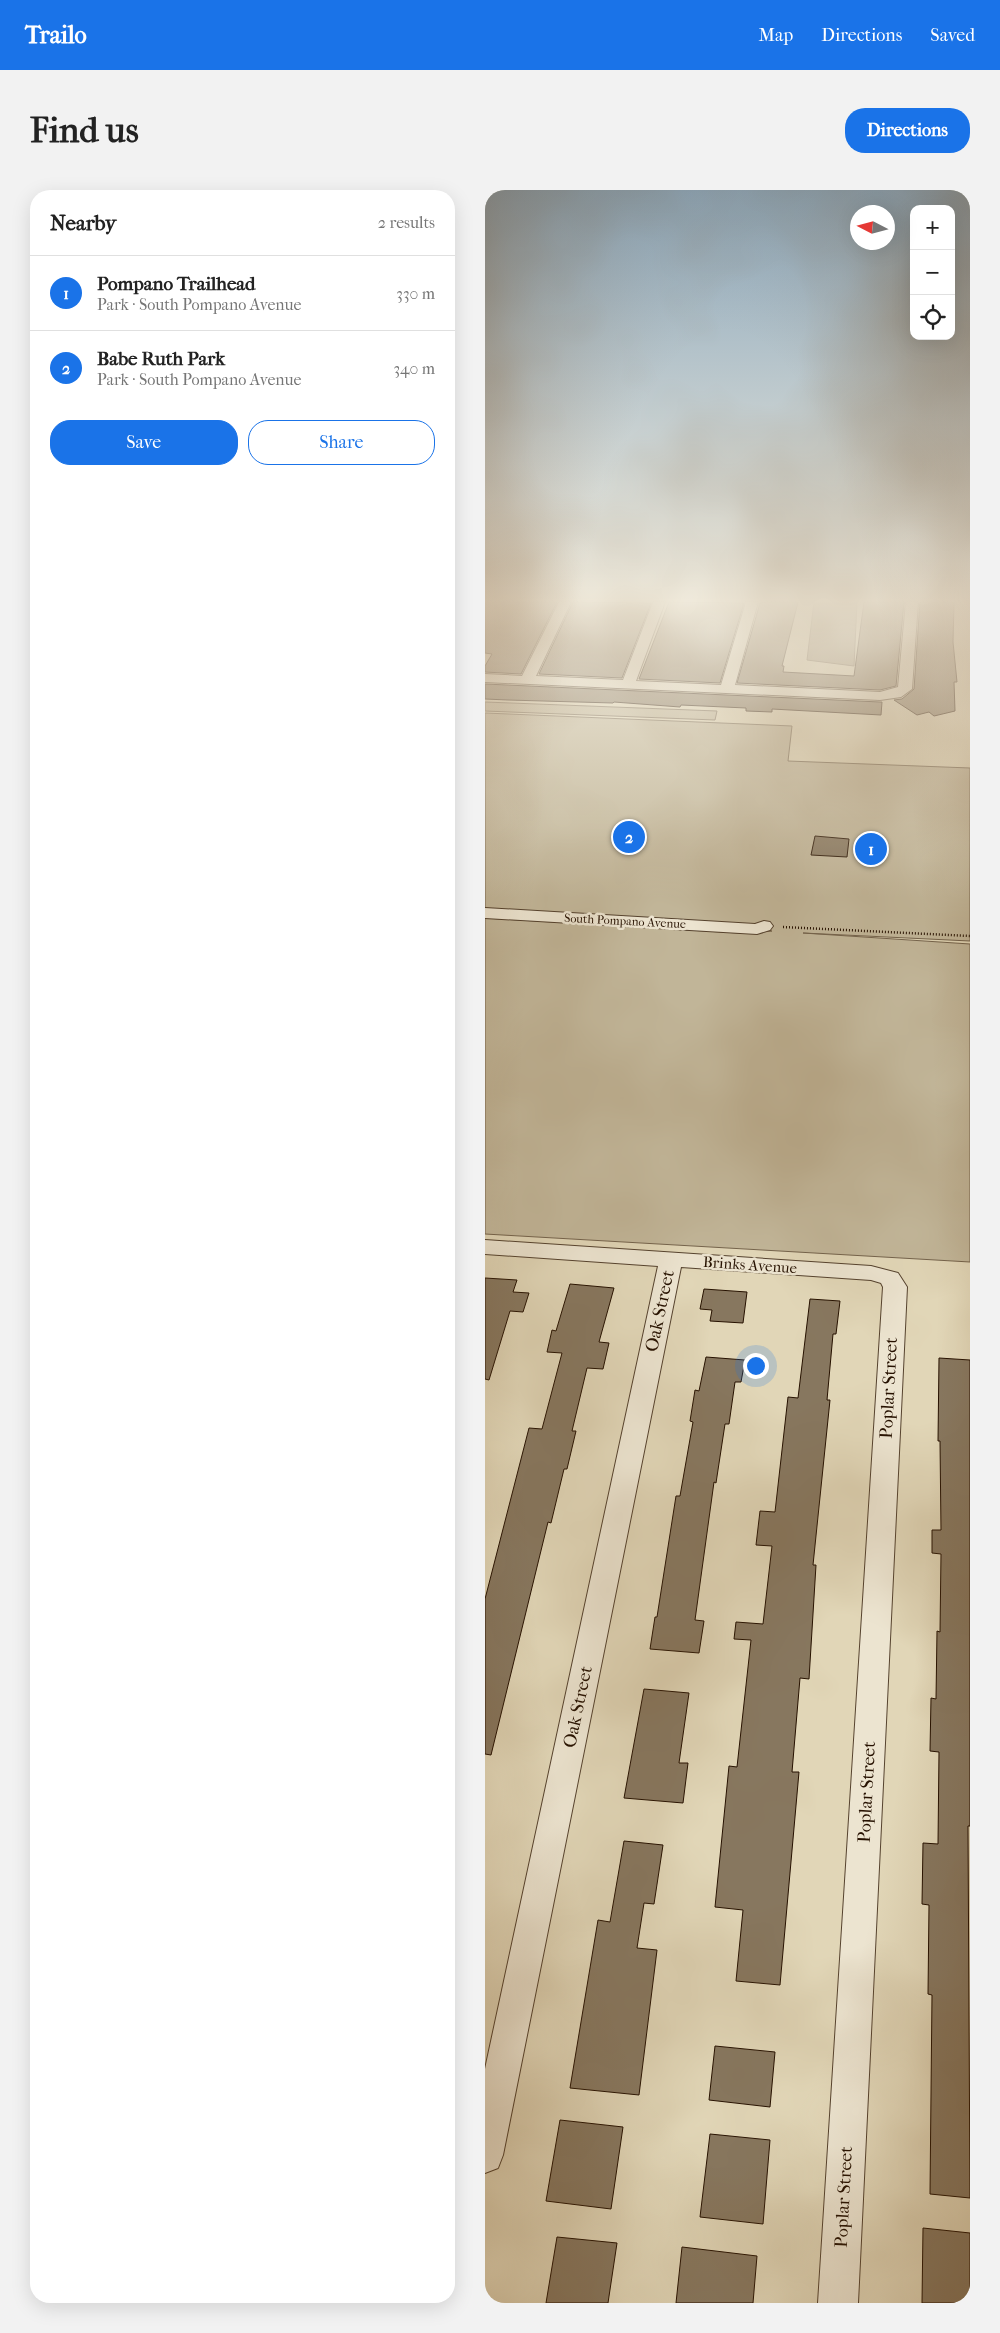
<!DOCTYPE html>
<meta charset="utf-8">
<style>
:root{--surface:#fff;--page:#f2f2f2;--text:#222;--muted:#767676;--line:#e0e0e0;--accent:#1a73e8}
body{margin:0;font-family:"IM FELL French Canon",serif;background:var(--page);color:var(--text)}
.controls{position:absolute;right:15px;top:15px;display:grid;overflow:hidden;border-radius:10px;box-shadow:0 5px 20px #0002}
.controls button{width:45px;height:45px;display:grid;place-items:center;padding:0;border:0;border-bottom:1px solid var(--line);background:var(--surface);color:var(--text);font:25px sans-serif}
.compass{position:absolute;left:365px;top:15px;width:45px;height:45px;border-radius:50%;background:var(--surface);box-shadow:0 5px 20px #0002;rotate:276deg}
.you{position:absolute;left:270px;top:1175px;width:18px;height:18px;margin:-12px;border:4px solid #fff;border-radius:50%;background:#1a73e8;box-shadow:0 0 0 8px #1a73e833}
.badge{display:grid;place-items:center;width:32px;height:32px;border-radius:50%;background:var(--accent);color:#fff;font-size:16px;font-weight:700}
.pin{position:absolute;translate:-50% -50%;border:2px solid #fff;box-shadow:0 1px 5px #0006}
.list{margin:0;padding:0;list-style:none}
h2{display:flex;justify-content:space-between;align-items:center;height:65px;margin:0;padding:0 20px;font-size:21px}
h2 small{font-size:16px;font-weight:400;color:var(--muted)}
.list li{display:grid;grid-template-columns:32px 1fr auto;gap:15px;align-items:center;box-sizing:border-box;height:75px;padding:0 20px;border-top:1px solid var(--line)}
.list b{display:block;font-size:19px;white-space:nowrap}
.list p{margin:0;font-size:16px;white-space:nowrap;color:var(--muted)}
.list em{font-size:16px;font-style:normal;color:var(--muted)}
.actions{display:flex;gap:10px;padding:15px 20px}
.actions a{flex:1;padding:11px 0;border:1px solid var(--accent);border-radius:20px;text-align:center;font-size:18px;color:var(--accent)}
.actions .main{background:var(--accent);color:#fff}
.icon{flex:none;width:28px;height:28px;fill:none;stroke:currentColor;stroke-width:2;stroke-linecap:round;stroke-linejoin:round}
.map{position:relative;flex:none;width:485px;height:2113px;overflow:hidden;border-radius:20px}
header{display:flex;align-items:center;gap:30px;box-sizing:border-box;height:70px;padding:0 25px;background:var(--accent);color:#fff}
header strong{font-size:24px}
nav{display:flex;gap:28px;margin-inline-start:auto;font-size:18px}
.intro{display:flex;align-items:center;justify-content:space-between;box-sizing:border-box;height:120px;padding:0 30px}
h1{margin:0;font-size:35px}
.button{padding:12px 22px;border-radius:20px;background:var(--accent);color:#fff;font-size:18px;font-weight:700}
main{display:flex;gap:30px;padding:0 30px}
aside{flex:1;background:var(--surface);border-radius:20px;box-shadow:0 5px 20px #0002}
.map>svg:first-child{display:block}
</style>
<header>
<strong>Trailo</strong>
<nav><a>Map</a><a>Directions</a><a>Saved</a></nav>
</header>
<div class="intro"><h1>Find us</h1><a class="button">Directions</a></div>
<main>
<aside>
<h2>Nearby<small>2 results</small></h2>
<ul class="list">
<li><span class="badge">1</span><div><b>Pompano Trailhead</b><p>Park · South Pompano Avenue</p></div><em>330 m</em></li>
<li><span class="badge">2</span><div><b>Babe Ruth Park</b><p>Park · South Pompano Avenue</p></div><em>340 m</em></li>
</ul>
<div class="actions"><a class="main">Save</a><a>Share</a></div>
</aside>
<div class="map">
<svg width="485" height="2113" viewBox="0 0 485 2113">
<rect width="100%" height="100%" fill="#e1d6b7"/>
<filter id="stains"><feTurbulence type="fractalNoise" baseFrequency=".004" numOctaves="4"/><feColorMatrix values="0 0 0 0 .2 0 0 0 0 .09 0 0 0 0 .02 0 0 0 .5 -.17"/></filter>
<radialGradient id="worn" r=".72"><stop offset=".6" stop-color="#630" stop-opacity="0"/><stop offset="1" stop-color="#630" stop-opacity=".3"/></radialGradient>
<path fill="#c1b598" stroke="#74634c" d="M0 512 232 521 230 530 0 521Z
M0 523 307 536 303 571 485 578V751L318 743 485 754V1072L0 1044V728L254 743 287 741 0 723Z"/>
<path fill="#a19379" stroke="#705f49" d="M329 412H372L369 476 322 470Z"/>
<path fill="#87775f" stroke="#261100" d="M0 412H72L36 484 0 482V476L7 464 0 463Z
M88 412 166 413 137 488 54 484Z
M184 412 259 413 235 493 154 489Z
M281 412H313L297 476H299L298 482 369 486 379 412H419L411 496 395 500 252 493 275 413Z
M435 412H469L468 452 472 492H469L470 521 449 526 444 522 432 525 409 510 417 509 429 499Z
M0 494 395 512H397L396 525 287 519V522L261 521V518L196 515 195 517 129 512 128 513 23 510 0 509Z
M330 646 364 649 362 667 326 665Z
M0 1088 32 1090 28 1102 44 1103 38 1122 25 1121 4 1190 0 1189Z
M85 1094 129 1098 114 1152 124 1153 118 1179 102 1178 87 1241H91L82 1279H79L66 1333 63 1332 6 1565 0 1564V1409L44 1238 57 1239 77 1163 62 1162 67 1140 71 1141Z
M219 1099 262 1102 258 1133 225 1131 227 1120 215 1119Z
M325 1109 355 1111 351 1144H348L342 1210H345L328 1375H331L324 1489 315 1488 307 1582H314L295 1795 251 1791 258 1720 230 1717 244 1576 252 1577 266 1450 249 1449 251 1432 278 1434 287 1356 271 1355 275 1321 290 1322 303 1207 313 1208Z
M221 1167 260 1170 256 1192H250L244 1234H240L231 1293 229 1292 210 1430 219 1431 214 1463 165 1459 170 1427H172L191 1306H195L208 1232 205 1231 210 1200 214 1201Z
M454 1168 485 1170V1636H483L485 2008 445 2004 447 1805 443 1804 444 1715 437 1714 438 1653 453 1654 454 1562 445 1561 446 1508 451 1509 452 1441 455 1442 456 1364 447 1363V1340H456L455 1251H453Z
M159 1499 204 1503 194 1573H203L198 1613 139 1608Z
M139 1651 178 1655 169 1714 159 1713 152 1758 172 1760 154 1905 85 1898 113 1730 125 1732Z
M230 1856 290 1862 285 1917 224 1910Z
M75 1930 138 1937 126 2019 61 2011Z
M225 1944 285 1950 278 2034 215 2027Z
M438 2038 485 2043V2113H437Z
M72 2047 132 2053 123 2113H61Z
M197 2057 272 2066 268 2113H191Z"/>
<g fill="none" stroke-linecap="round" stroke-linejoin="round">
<defs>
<path id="street" d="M74 412H86L51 486 138 490 168 412H180L151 491 236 495 261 412H273L250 495 395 502 413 497 421 412H433L427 499 416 507 395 510 0 492V484L37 486Z
M0 718 270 734 279 731 285 732 288 736 285 740 272 744 0 728Z
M0 1050 386 1076 413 1083 422 1097 373 2113H333L398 1097 396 1093 386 1090 196 1077 18 1965 13 1978 0 1983V1879L173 1076 0 1064Z"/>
</defs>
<use href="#street" stroke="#55422e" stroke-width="2"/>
<path stroke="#261100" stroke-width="2.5" stroke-dasharray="1 2" stroke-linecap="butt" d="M298 737 485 746"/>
<use href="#street" fill="#ece4d0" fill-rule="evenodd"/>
</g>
<linearGradient id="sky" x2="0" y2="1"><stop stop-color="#8ba7bc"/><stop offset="0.58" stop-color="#f2eddf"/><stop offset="1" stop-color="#f2eddf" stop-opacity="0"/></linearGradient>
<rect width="485" height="708" fill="url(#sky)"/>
<g text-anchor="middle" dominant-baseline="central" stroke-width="5" stroke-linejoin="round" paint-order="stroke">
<g font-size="12" fill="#261100" stroke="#ece4d0">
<text transform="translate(140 731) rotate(3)">South Pompano Avenue</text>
</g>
<g font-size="15" fill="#261100" stroke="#ece4d0">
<text transform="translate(265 1075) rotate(4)">Brinks Avenue</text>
</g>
<g font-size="18" fill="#261100" stroke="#ece4d0">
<text transform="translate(175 1121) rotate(-78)">Oak Street</text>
<text transform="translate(404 1198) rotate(-87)">Poplar Street</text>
<text transform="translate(93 1517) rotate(-78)">Oak Street</text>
<text transform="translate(382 1602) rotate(-87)">Poplar Street</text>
<text transform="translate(359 2007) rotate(-87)">Poplar Street</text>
</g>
</g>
<rect width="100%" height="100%" filter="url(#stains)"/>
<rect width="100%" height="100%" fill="url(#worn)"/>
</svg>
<div class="controls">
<button>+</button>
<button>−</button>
<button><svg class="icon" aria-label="locate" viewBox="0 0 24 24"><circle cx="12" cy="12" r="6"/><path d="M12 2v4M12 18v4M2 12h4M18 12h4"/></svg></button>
</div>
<svg class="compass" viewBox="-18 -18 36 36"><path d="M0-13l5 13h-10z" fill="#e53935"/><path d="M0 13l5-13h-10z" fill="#767676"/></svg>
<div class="you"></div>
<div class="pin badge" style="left:386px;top:659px">1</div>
<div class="pin badge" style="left:144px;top:647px">2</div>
</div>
</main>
